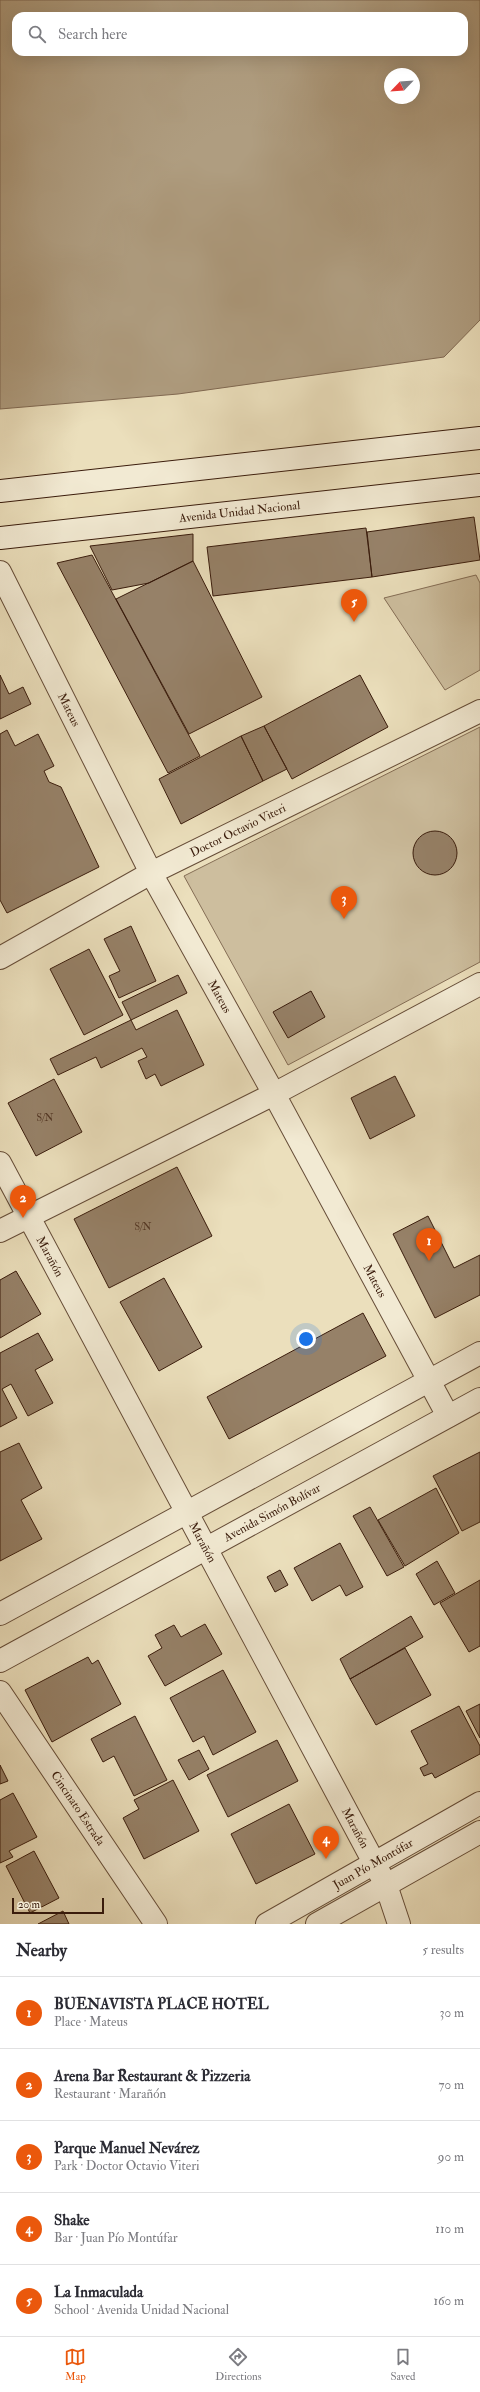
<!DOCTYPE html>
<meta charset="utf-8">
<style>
:root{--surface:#fff;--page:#f2f2f3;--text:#2b2b33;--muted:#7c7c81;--line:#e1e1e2;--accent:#ea580c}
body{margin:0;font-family:"IM FELL Double Pica",serif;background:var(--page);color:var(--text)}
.compass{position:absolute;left:384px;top:68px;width:36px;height:36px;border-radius:50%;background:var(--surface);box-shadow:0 4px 16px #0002;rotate:245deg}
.scale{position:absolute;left:12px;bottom:10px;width:92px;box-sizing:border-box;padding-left:4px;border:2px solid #3a1c0c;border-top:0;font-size:11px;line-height:14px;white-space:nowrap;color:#3a1c0c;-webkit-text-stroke:3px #f2ead3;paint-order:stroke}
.you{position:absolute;left:306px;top:1339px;width:14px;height:14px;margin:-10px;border:3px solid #fff;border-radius:50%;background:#1a73e8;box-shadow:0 0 0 6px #1a73e833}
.badge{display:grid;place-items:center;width:26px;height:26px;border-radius:50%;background:var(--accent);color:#fff;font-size:13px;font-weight:700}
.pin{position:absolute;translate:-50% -33px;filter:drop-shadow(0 1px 2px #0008)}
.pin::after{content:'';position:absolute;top:21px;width:14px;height:12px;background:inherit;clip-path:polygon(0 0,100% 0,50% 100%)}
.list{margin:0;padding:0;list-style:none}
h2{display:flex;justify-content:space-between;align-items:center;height:52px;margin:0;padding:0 16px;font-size:17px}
h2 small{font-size:13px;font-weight:400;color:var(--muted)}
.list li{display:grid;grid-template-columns:26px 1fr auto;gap:12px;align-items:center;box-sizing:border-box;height:72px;padding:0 16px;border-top:1px solid var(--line)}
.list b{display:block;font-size:15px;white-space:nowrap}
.list p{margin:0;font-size:13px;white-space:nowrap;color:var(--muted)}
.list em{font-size:13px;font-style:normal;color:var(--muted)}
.icon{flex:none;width:22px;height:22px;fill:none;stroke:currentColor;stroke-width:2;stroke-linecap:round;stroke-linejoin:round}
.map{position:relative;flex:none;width:480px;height:1924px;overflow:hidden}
.search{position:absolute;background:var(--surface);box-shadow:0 4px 16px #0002;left:12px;right:12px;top:12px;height:44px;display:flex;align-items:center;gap:10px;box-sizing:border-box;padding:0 14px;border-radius:12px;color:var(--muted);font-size:15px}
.sheet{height:412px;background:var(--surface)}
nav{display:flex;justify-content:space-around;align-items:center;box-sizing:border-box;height:56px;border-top:1px solid var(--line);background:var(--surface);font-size:11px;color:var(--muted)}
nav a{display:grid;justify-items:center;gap:2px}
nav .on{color:var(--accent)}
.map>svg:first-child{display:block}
</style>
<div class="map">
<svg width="480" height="1924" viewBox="0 0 480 1924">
<rect width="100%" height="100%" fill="#ebdfbc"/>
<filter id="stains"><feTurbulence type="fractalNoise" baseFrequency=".005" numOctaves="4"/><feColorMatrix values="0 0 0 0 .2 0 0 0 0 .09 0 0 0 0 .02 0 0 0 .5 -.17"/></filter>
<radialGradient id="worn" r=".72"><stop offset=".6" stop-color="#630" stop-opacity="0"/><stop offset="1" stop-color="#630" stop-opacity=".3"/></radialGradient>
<path fill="#cdbe9e" stroke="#846d55" d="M476 575 480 583V670L445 690 384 598Z
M480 727V962L288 1065 184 876Z"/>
<path fill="#af9d80" stroke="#806952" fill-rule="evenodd" d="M0 0H480V320L444 357 178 394 0 409ZM16 16H464V52H16ZM390 74H414V98H390Z"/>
<path fill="#968168" stroke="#3a1c0c" d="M474 517 480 560 372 577 367 532Z
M366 528 372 577 213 596 207 547Z
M193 534V561L149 583 112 590 90 546Z
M92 555 200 756 168 773 57 563Z
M193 561 262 697 189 734 116 599Z
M0 675 9 694 23 687 31 704 0 719Z
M360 675 388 727 292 779 264 726Z
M264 726 287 769 263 781 241 736Z
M7 730 15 746 38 734 54 766 44 771 49 782 61 787 99 867 7 913 0 900V734Z
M241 736 263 781 181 824 159 779Z
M413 853a22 22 0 1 1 44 0a22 22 0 1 1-44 0Z
M131 926 156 981 119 998 109 976 120 971 104 939Z
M89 949 123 1015 84 1035 50 969Z
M178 975 187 993 131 1020 122 1002Z
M311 991 325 1017 288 1038 273 1012Z
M177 1010 204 1065 161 1086 155 1074 146 1079 138 1061 147 1057 142 1048 101 1068 96 1057 58 1075 50 1059 131 1020 136 1030Z
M395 1076 415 1116 370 1139 351 1098Z
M54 1079 82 1132 36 1156 8 1103Z
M177 1167 212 1236 109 1288 74 1219Z
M428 1216 454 1268 480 1255V1295L435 1318 393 1234Z
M16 1271 41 1314 0 1338V1280Z
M164 1278 202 1347 159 1371 120 1302Z
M363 1313 386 1356 229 1439 207 1397Z
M38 1333 53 1360 35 1370 53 1403 28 1416 11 1384 2 1389 17 1418 0 1427V1353Z
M19 1443 42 1488 21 1500 42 1539 0 1561V1452Z
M480 1452V1522L462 1531 433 1476Z
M436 1488 459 1533 405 1566 378 1520Z
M370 1507 404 1567 387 1576 353 1516Z
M340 1543 363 1587 346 1596 340 1585 312 1601 294 1568Z
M437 1561 455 1593 434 1605 416 1574Z
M280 1570 288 1585 275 1592 267 1577Z
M480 1580V1646L469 1652 440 1603Z
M411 1616 423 1637 350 1679 340 1659Z
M205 1624 222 1654 165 1686 148 1656 162 1648 155 1635 174 1625 181 1637Z
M405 1648 431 1695 376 1725 350 1679Z
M88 1657 92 1664 98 1660 121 1704 52 1742 25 1690Z
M223 1670 256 1732 213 1755 204 1736 193 1742 170 1698Z
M480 1704V1738L466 1711Z
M459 1706 480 1746V1754L435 1778 432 1773 424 1776 420 1768 428 1764 411 1731Z
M135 1716 167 1780 134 1796 114 1756 103 1762 91 1739Z
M277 1740 298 1781 228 1817 207 1775Z
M199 1750 209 1769 189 1780 178 1760Z
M0 1765 8 1781 0 1784Z
M173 1780 199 1831 144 1859 123 1818 139 1809 134 1800Z
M13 1793 37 1837 9 1851 13 1857 0 1863V1800Z
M289 1804 315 1854 256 1884 231 1834Z
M34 1851 59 1898 30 1913 6 1866Z
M63 1911 69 1924H38Z"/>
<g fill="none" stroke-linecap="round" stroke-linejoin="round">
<defs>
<g id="minor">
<path id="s1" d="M0 572 151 873 274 1094 448 1416"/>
<path id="s2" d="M0 958 151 873 480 711"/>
<path id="s3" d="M0 1163 386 1885 399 1924"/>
<path d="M0 1231 274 1094 480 984"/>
<path d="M0 1614 480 1353"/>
<path id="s4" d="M0 1661 480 1399"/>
<path id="s5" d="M0 1692 156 1924"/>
<path id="s6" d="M267 1924 480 1803"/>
<path d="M317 1924 480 1832"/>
</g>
<g id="secondary">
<path d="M0 491 480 438"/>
<path id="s7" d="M0 538 480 485"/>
</g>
</defs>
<use href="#minor" stroke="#664d38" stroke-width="24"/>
<use href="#secondary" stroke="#3a1c0c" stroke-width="24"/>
<use href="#minor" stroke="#f2ead3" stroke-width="22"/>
<use href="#secondary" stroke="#f2ead3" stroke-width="22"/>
</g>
<g text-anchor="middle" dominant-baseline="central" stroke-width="3" stroke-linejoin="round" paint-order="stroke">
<g font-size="10" fill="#513523">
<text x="45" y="1118">S/N</text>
<text x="143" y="1227">S/N</text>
</g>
<g font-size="12" fill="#3a1c0c" stroke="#f2ead3">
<text stroke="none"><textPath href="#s7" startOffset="241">Avenida Unidad Nacional</textPath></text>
<text stroke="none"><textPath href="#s1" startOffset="154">Mateus</textPath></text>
<text stroke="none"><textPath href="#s2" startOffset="270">Doctor Octavio Viteri</textPath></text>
<text stroke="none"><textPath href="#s1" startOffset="478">Mateus</textPath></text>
<text stroke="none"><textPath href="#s3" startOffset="106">Marañón</textPath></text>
<text stroke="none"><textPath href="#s1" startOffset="802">Mateus</textPath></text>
<text stroke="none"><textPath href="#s4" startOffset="310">Avenida Simón Bolívar</textPath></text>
<text stroke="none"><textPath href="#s3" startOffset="430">Marañón</textPath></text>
<text stroke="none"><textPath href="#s5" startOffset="140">Cincinato Estrada</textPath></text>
<text stroke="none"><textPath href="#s3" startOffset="754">Marañón</textPath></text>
<text stroke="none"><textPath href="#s6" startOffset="122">Juan Pío Montúfar</textPath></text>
</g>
</g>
<rect width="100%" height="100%" filter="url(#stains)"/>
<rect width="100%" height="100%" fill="url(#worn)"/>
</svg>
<svg class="compass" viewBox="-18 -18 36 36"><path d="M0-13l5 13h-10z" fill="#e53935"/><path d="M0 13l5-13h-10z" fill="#7c7c81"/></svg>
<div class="scale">20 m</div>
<div class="you"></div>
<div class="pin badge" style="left:429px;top:1261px">1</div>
<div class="pin badge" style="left:23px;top:1218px">2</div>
<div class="pin badge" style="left:344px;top:919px">3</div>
<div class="pin badge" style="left:326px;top:1859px">4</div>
<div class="pin badge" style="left:354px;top:622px">5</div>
<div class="search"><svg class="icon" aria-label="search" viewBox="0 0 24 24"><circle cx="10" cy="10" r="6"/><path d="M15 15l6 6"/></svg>Search here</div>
</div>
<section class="sheet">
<h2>Nearby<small>5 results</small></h2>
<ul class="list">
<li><span class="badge">1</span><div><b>BUENAVISTA PLACE HOTEL</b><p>Place · Mateus</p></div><em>30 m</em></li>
<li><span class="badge">2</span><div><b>Arena Bar Restaurant &amp; Pizzeria</b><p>Restaurant · Marañón</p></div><em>70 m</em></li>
<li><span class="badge">3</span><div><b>Parque Manuel Nevárez</b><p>Park · Doctor Octavio Viteri</p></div><em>90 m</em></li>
<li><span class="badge">4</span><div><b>Shake</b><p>Bar · Juan Pío Montúfar</p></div><em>110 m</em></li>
<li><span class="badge">5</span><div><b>La Inmaculada</b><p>School · Avenida Unidad Nacional</p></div><em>160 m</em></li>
</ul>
</section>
<nav>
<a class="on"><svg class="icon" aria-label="map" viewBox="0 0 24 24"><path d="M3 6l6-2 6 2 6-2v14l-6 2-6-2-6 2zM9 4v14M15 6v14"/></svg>Map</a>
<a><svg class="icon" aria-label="directions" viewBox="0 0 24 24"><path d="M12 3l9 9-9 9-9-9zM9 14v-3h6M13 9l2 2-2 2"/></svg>Directions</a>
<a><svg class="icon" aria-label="saved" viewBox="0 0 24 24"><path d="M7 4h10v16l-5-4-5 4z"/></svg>Saved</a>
</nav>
